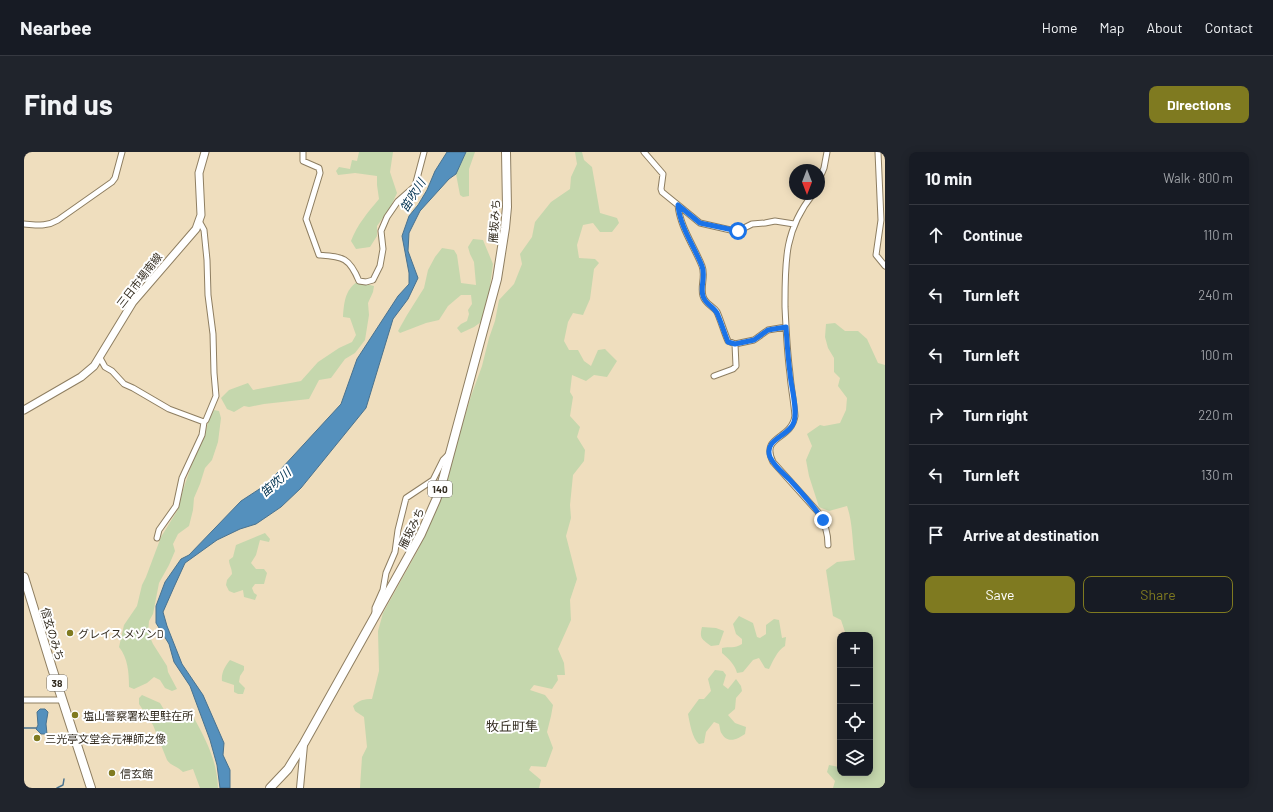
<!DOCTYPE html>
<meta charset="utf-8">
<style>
:root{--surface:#171b24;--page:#20242c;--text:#f1f3f6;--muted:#9ea1a6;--line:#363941;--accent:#7f7a20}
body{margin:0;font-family:Barlow,"Noto Sans JP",sans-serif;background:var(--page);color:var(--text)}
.controls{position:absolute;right:12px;bottom:12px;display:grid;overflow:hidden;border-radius:8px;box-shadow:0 2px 10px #0003}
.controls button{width:36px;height:36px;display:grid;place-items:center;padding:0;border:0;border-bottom:1px solid var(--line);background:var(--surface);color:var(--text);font:20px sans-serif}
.compass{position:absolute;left:765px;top:12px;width:36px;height:36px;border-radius:50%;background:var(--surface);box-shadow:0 2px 10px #0003;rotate:180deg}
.stop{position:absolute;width:12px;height:12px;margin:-9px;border:3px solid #1a73e8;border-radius:50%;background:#fff}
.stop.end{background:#1a73e8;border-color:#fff;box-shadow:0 1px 4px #0008}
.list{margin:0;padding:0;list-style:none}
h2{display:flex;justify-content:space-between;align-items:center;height:52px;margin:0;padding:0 16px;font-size:17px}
h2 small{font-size:13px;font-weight:400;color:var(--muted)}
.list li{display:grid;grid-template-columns:26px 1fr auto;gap:12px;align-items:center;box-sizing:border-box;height:60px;padding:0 16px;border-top:1px solid var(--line)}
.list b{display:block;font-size:15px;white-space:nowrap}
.list em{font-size:13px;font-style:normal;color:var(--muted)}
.actions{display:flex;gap:8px;padding:12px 16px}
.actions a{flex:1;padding:9px 0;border:1px solid var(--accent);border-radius:8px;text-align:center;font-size:14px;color:var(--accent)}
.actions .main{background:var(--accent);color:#fff}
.icon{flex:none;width:22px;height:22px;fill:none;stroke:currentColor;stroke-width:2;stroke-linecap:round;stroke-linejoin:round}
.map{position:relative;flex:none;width:861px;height:636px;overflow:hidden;border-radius:8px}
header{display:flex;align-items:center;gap:24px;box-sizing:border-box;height:56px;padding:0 20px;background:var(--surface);border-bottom:1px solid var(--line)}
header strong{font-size:19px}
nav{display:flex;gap:22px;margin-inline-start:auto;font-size:14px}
.intro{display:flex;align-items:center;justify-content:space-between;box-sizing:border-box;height:96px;padding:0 24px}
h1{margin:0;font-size:28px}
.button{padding:10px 18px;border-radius:8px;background:var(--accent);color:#fff;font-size:14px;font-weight:700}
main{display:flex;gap:24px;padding:0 24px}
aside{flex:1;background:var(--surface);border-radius:8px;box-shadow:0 2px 10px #0003}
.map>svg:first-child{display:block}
</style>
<header>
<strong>Nearbee</strong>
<nav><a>Home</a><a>Map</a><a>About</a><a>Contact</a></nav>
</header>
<div class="intro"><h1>Find us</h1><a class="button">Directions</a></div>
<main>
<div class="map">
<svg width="861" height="636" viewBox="0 0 861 636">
<rect width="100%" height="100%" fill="#efdebe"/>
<path fill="#c5d7ad" d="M335 0H369L366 20 373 41 366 56 353 74V84L346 95 332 97 327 89C333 73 344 60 355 47L353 33V24L331 21 314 23 312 19 315 15 326 17 328 8 333 9Z
M442 0H451L445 17V44L439 45 436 43 432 22Z
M551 0H558L560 8 568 15 576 61 593 66 595 71 588 80H576L569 71 559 73 553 93 555 106 571 107 575 111 570 117 566 147 559 163 549 161 544 170 540 189 545 198H554L560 209 567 214 574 198 581 197 593 209 583 225 570 223 562 229 548 223 546 240 549 245 546 264 556 275 553 285 561 298 560 309 549 323 546 353 547 366 542 384 553 427 546 448 547 468 534 497 540 511 541 523H533L534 528 528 537 510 533 506 538 521 543 529 553 527 564 523 580 529 596 522 615 507 614 505 618 517 628 515 636H336L338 605 343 595 340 565 331 559 329 554C335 548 340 547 348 547L355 519 354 479 359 461 394 398 410 362 422 336 428 307 447 244 458 214 465 186 471 169 475 148 490 132 498 112 496 102 508 85 511 70 527 50 546 37 547 25 553 12Z
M449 87 459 88 469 112 464 149 457 170 450 175 437 181 433 176 437 172 443 169 445 162 444 158 448 152 447 143H437L424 154 415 168 402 171 376 181 374 179 383 163 400 136 404 118 411 105 418 96 430 98 433 103 437 131 452 133 450 110 446 102 444 95Z
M333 130 350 134 349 140 344 151 345 163 341 188 331 201 321 207 307 226 295 228 285 247 240 252 225 255 220 254 210 260 203 257 197 246 205 238 224 231 229 238 277 229 294 210 315 196 328 190 332 183 326 166 319 165C320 151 321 138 333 130Z
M811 171 821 179H834L843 187 854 211 861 213V636H809L811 629 803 620 805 613 815 615 816 614V621H846V483H822L817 468 809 464 802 418 813 410 831 408C828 390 829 371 823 354L805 359 795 355 785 324 782 308 788 294 783 282 796 273 800 274 816 271 822 258 823 246 814 234 816 226 810 220V206L804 196 801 185 802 172Z
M190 258 195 259 197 266 194 290 188 308 181 316 176 332 170 346 169 358 165 374 154 382 149 392 151 399 145 413 135 431 129 462 125 469 124 481 129 492 143 514 144 520 153 537 148 539 141 536 136 528 130 525 123 531 110 537 105 535C105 521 104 506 95 495L100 473 113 454 118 433 122 425 137 385 153 359 159 338 170 306 180 285 185 267Z
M241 381 246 387 245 390 236 388 232 403 227 411 232 417H240L243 421 240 432H231L228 436 230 441 233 443 231 448 220 445 219 438 210 441 205 439 202 433 203 428 208 422C208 416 205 413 205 408L209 405 212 393Z
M715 464 729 471 733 485 736 486 742 482V473L750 467 755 468 758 486 762 485 761 494C753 499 749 509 745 517L741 516 735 506 729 508 719 520 713 521C711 513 705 507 698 501V496C706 494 710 497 718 492V487L712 482 709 472Z
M678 475 692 476 700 479 695 493 687 494C678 487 675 487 678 475Z
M206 508 220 514V518L216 524 215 530 221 536 219 542H214L210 540V533L198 529C197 521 201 514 206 508Z
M691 518 699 519 702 523 699 533 704 537 712 527 717 534 718 539 712 546 711 557 704 563 711 571 722 575 721 582C714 587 704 592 698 582 696 580 696 575 695 572L690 570 682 580 680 591 675 592C668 586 666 572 664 562L675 547H680L687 539 684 527Z
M118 543 136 551 142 561H147L155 567 170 566C183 590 193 609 194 636H176L169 617 159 620C153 614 147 614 143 608L129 573 115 552V546Z"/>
<path fill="#5490bd" stroke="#4a728e" d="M423 0H442L432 22 425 27 396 59 385 81 384 99 394 126 384 147 369 167 342 256 277 336 257 355 232 372 216 377 193 388 161 411 150 435 139 460 143 474 158 512 179 543 200 591 199 603 206 618V636H196L193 613 186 588 166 534 150 510 145 492 132 471V454L141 430 157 407 165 403 217 349 240 334 257 317 317 252 333 207 374 144 385 132V121L378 84 385 64 394 53 403 38 411 19Z
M16 557H21L24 560 22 572 23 582H17L12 577 14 573 13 560Z"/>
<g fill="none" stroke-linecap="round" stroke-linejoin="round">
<path stroke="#4a728e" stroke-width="1.5" d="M0 576H12
M23 582 24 591 25 592
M33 636 39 633 40 627"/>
<defs>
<path id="minor" d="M279 0V9L295 16 296 21 282 67 295 103C319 105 325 105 335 129L342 130 349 128 356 114 359 97 357 79 363 65 374 49 391 34 400 0
M620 0 639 22 637 37 638 40 654 53C656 75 670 94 678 114 682 124 676 134 679 144 681 152 689 154 693 160 697 169 700 180 704 189L711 192 730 188 744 178 762 175
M854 0 857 68 852 103 861 114
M795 28 800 16 803 0
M789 42C760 78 761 110 761 155 762 177 763 199 766 222 767 236 770 250 771 264 767 289 736 283 749 310L794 360C800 369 804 381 804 393
M654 53 676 71 711 79 716 78 728 72 741 71 751 69 770 72
M0 72C14 73 22 75 34 68L88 30 91 26 98 0
M76 206 81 215 88 219 100 232 109 236 145 257 180 270 182 268 192 244 190 221 189 182 184 143 183 108 180 78 175 69
M690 224 709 217 712 214 711 192
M133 386 135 378 152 354 158 326 178 283 180 270
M351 461V456L359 438 362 421 371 400 374 378 382 346 409 328 419 308 424 303
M0 548H38"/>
<path id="tertiary" d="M276 636 280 593"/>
<path id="secondary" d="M0 258 57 225 70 214 109 150 172 77 177 63 175 21 181 0"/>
<path id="primary" d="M0 425 28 516 67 636"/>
<path id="trunk" d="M246 636 264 617 280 591 397 382 412 348 418 331 473 127 481 76 483 55 482 0"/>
</defs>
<use href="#minor" stroke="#8e7e61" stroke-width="7"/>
<use href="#tertiary" stroke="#8e7e61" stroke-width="8"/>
<use href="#secondary" stroke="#8e7e61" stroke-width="9"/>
<use href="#primary" stroke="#8e7e61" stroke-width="10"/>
<use href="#trunk" stroke="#8e7e61" stroke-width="10"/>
<use href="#minor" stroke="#fff" stroke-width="5"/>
<use href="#tertiary" stroke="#fff" stroke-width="6"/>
<use href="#secondary" stroke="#fff" stroke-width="7"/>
<use href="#primary" stroke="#fff" stroke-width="8"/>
<use href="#trunk" stroke="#fff" stroke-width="8"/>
</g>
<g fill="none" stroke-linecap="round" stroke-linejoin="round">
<path stroke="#1a73e8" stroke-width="5" d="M714 79 676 71 654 53C656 75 670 94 678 114 682 124 676 134 679 144 681 152 689 154 693 161 697 170 700 180 704 190L711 192 730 188 744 178 762 175C763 191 764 206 766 221 767 235 774 257 770 270 766 284 739 287 746 305 750 314 759 321 766 328 778 341 790 354 799 368"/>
</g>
<g fill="#7f7a20" stroke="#fff" stroke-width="1.5">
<circle cx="46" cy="481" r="4"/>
<circle cx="51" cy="563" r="4"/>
<circle cx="13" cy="586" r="4"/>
<circle cx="88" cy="621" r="4"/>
</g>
<g text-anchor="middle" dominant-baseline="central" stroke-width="4" stroke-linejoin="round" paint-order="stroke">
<g fill="#fff" stroke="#716c64" stroke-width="1">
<rect x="404" y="329" width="24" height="16" rx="3"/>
<rect x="23" y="523" width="20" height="16" rx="3"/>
</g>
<g font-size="10" font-weight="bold" fill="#342d21">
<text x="416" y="337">140</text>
<text x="33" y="531">38</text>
</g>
<g font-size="11" fill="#342d21" stroke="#fff">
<text transform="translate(470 69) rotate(-86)">雁坂みち</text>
<text transform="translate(115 128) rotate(-52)">三日市場南線</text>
<text transform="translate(387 376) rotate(-64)">雁坂みち</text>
<text transform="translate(29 482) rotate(73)">信玄のみち</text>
</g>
<g font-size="11" fill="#342d21" stroke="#fff" text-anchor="start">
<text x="54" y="481">グレイス メゾンD</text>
<text x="59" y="563">塩山警察署松里駐在所</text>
<text x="21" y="586">三光亭文堂会元禅師之像</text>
<text x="96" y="621">信玄館</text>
</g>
<g font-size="12" font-style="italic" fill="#003250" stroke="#fff">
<text transform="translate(388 43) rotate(-58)">笛吹川</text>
<text transform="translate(251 330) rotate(-41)">笛吹川</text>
</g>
<g font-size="13" fill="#342d21" stroke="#fff">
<text x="488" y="574">牧丘町隼</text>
</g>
</g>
</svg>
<div class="controls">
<button>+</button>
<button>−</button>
<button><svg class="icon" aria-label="locate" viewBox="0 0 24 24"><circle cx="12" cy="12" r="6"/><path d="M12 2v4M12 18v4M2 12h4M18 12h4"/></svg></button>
<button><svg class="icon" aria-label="layers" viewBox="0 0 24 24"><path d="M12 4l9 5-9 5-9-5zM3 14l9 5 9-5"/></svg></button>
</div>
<svg class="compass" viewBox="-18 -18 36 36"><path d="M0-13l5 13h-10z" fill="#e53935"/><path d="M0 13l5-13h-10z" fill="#9ea1a6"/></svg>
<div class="stop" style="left:714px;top:79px"></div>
<div class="stop end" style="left:799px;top:368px"></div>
</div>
<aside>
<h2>10 min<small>Walk · 800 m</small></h2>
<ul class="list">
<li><svg class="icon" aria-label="ahead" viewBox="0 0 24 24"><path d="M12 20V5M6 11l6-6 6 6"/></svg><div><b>Continue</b></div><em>110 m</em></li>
<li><svg class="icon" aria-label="left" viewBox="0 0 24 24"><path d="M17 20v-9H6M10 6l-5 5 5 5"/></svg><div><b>Turn left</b></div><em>240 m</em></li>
<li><svg class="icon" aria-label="left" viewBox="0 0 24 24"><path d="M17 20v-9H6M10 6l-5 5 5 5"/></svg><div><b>Turn left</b></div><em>100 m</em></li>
<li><svg class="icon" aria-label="right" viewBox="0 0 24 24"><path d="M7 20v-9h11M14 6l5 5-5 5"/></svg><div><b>Turn right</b></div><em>220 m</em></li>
<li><svg class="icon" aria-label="left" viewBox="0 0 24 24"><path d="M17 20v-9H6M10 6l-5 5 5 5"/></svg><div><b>Turn left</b></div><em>130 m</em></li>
<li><svg class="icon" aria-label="arrive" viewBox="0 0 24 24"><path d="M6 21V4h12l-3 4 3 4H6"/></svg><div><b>Arrive at destination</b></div></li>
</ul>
<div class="actions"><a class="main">Save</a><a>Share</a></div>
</aside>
</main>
